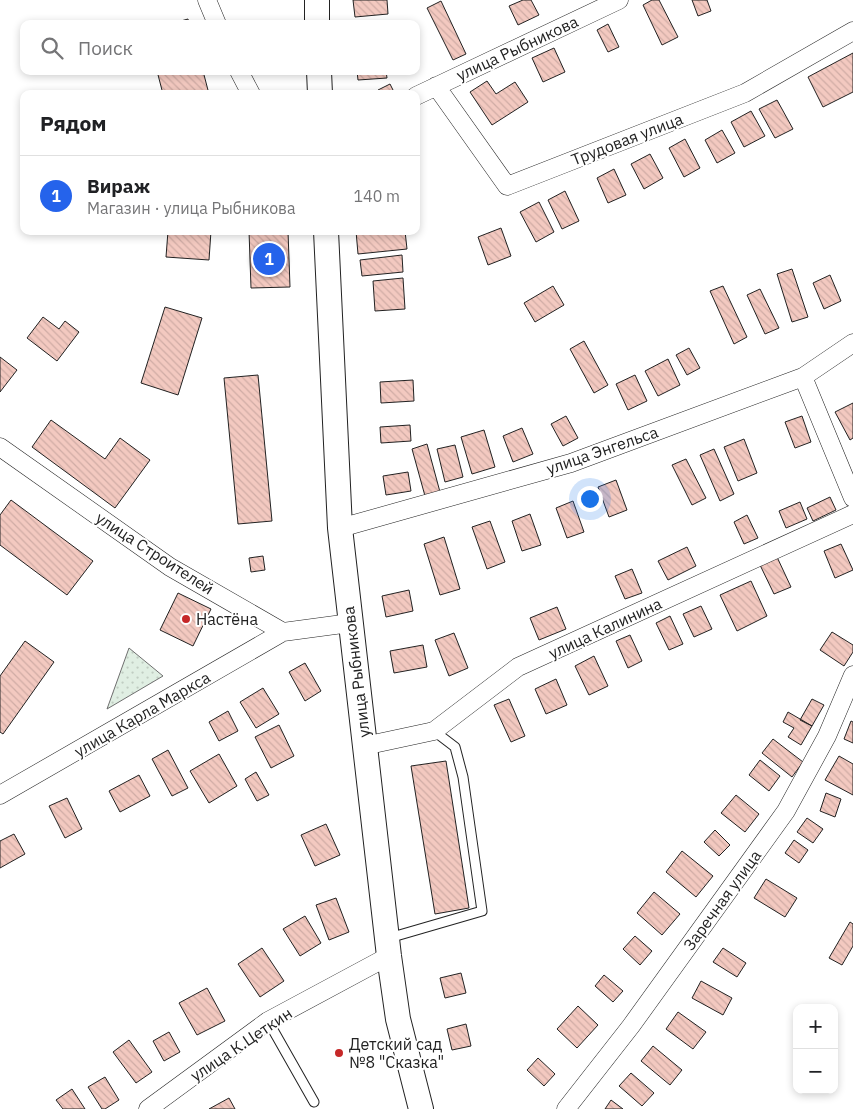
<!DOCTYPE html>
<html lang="ru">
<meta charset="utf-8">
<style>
:root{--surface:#fff;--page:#f2f2f2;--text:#202124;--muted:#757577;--line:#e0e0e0;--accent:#2563eb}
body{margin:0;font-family:"IBM Plex Sans",sans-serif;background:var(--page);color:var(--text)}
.controls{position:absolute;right:15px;bottom:15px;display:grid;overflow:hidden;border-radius:10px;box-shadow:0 2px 8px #0003}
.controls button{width:45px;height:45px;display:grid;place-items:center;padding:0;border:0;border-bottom:1px solid var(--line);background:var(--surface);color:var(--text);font:25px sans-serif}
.you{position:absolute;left:589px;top:498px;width:18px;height:18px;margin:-12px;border:4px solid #fff;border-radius:50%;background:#1a73e8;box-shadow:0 0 0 8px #1a73e833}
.badge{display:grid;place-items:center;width:32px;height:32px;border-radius:50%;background:var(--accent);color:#fff;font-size:16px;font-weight:700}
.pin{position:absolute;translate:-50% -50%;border:2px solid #fff;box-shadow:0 1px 5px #0006}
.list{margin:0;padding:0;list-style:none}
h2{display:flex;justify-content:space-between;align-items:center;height:65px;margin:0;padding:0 20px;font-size:21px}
h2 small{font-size:16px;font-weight:400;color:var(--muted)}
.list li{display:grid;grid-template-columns:32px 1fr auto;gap:15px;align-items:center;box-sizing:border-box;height:80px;padding:0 20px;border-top:1px solid var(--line)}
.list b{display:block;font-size:19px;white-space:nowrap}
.list p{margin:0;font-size:16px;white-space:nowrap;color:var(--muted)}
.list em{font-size:16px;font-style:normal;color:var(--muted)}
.icon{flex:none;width:28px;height:28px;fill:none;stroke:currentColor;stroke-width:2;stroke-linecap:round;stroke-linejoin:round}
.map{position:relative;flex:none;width:853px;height:1109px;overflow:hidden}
.search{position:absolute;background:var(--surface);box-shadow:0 2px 8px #0003;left:20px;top:20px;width:400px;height:55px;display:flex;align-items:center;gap:12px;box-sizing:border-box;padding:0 18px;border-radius:10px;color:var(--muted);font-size:19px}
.panel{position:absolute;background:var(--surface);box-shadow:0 2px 8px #0003;left:20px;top:90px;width:400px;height:145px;border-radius:10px}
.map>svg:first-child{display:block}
</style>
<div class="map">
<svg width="853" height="1109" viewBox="0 0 853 1109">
<defs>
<pattern id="green-dots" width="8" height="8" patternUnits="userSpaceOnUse" patternTransform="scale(1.25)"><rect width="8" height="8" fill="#e0efe3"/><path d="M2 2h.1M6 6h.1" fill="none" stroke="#c0cdc2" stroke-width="1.8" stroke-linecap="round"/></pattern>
<pattern id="building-back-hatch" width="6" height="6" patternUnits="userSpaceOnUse" patternTransform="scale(1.25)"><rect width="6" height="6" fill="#f3c9c0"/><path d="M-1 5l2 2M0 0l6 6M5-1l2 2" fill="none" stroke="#d0aca5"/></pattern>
</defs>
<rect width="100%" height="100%" fill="#fff"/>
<path fill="url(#green-dots)" stroke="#6f6f6f" d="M129 648 163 676 107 709Z"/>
<path fill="url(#building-back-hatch)" stroke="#222" d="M353 0H387L388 14 355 17Z
M523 0H531L539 15 518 25 509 6Z
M652 0H659L678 37 662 45 643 5Z
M692 0H707L711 11 698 16Z
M441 1 466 54 453 60 427 8Z
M188 19 189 24H170Z
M608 24 619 47 608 52 597 30Z
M554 48 565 72 543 82 532 58Z
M853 53V92L823 107 808 77Z
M157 71H203L209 94H163Z
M357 71H386L387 78 358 80Z
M487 81 496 94 515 82 528 102 492 125 470 92Z
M390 84 395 94H380L378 90Z
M777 100 793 129 775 138 759 109Z
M751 111 765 136 744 147 731 122Z
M722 130 735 153 717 163 705 140Z
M685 139 700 168 684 177 669 148Z
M650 154 663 178 644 189 631 164Z
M614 169 626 195 608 203 597 178Z
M565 191 579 221 562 229 548 200Z
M539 202 554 232 536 242 520 212Z
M501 228 511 256 488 265 478 237Z
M168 231H211L209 260 166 257Z
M249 231H288L290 287 251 288Z
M356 231H405L407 249 358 254Z
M402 255 403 272 362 276 360 260Z
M792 269 808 317 792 322 777 274Z
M830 275 841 301 824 309 813 283Z
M403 278 405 309 375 311 373 281Z
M553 286 564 305 535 322 524 303Z
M723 286 747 337 734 344 710 291Z
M760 289 779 328 765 334 747 295Z
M165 307 202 318 178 395 141 383Z
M43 317 59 329 65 321 79 332 57 361 27 338Z
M584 341 608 385 594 393 570 349Z
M689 348 700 368 687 375 676 355Z
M0 357 17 370 0 392Z
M668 359 680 385 658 396 645 371Z
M258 375 272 521 238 524 224 378Z
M635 375 647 401 628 410 616 384Z
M413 380 414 401 381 403 380 382Z
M853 403V438L850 440 835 412Z
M566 416 578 438 563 446 551 424Z
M802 416 811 442 795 448 785 422Z
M51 420 105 459 120 438 150 460 115 508 32 447Z
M410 425 411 441 381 443 380 427Z
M522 428 533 454 513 462 503 436Z
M484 430 495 467 472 474 461 437Z
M744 439 757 473 738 481 724 447Z
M427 444 440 492 425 496 412 449Z
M455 445 463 477 445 482 437 449Z
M714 449 734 494 720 501 700 455Z
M686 459 706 498 692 505 672 465Z
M408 472 411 491 386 495 383 476Z
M616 480 627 510 609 517 598 487Z
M830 497 836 510 813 521 807 508Z
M11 500 93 561 67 595 0 545V515Z
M573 501 584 532 567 538 556 508Z
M800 502 807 519 786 528 779 511Z
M530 514 541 545 522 551 512 521Z
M747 515 758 538 744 544 734 522Z
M490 521 505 562 487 569 472 527Z
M444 537 460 589 440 595 424 544Z
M841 544 853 570 835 578 824 551Z
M687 547 696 566 668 580 658 561Z
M263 556 265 570 251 572 249 558Z
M777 557 791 587 774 594 760 565Z
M632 569 642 593 625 599 615 576Z
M751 581 767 616 737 631 720 595Z
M409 590 413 611 386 617 382 596Z
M178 593 211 609 193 646 160 630Z
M701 606 712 629 694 637 683 614Z
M557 607 566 629 539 640 530 618Z
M670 616 683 644 669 650 656 623Z
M832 632 853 645V652L844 666 820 650Z
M454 633 468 668 449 676 435 640Z
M630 635 642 661 628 668 616 641Z
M25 641 54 662 3 734 0 732V676Z
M423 645 427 667 394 673 390 651Z
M594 656 608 686 589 695 575 666Z
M305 663 321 691 305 701 289 672Z
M556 679 567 705 546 714 535 689Z
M263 688 279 714 256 728 240 702Z
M509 699 525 736 511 742 494 705Z
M812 699 824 705 812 726 800 720Z
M228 711 238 731 219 741 209 722Z
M788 712 812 726 801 745 788 737 794 728 783 722Z
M851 721 853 722V743L844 739Z
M279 725 294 756 271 768 255 737Z
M773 739 803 762 792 777 762 753Z
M168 750 188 788 172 796 152 759Z
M219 754 237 786 209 803 190 771Z
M839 756 853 764V795L825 780Z
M760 760 780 776 769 791 749 775Z
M446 761 469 908 435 914 411 766Z
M256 772 269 795 257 801 245 779Z
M139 775 150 796 120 812 109 791Z
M826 793 841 799 835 817 820 811Z
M736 795 759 814 745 832 721 813Z
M67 798 82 829 65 838 49 806Z
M807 818 823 829 813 843 797 832Z
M326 824 340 855 315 866 301 835Z
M715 830 730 845 719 856 704 842Z
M14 834 25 854 0 868V841Z
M794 840 808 850 799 863 785 853Z
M682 851 713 876 696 897 666 872Z
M766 879 797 898 785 917 754 898Z
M654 892 680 914 662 935 637 913Z
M336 898 349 932 329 940 316 905Z
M305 916 321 943 300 956 283 929Z
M850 922 853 924V946L842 965 829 958Z
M635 936 652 951 640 965 623 949Z
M262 948 284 981 260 997 238 964Z
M723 948 746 963 737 977 713 962Z
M461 973 466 993 445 998 440 978Z
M604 975 623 991 613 1002 595 986Z
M701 981 732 998 723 1015 692 998Z
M207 988 225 1021 197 1035 179 1003Z
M578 1006 598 1025 577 1048 557 1029Z
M678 1012 706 1032 693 1049 666 1029Z
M466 1024 471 1046 452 1050 447 1029Z
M169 1032 180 1052 164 1061 153 1041Z
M129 1040 152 1072 136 1083 113 1052Z
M653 1046 682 1070 670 1085 641 1061Z
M538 1058 555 1074 544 1086 527 1070Z
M631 1073 654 1093 642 1106 619 1086Z
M105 1077 119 1100 105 1109H102L88 1087Z
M72 1089 85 1109H63L56 1100Z
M229 1098 235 1109H209Z
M611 1100 623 1109H605Z"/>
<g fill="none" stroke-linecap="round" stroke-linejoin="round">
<defs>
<path id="lane" d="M389 938 482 911 463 777 455 747 434 731
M268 1021 314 1102"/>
<path id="street" d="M207 0 217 24
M239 71 251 94
M436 86 507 186 745 93 853 31
M416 96 619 0
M803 377 853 498
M0 447 170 567 283 632 350 623
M340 528 571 463 803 377 853 343
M364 746 434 731 518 667 853 514
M0 795 283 632
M148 1109 268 1021 389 956
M566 1109 631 1026 786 811 827 736 853 675"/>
<path id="secondary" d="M317 0V24
M319 71 320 94
M326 231 340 528 389 956 398 1019 421 1109"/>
</defs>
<use href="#lane" stroke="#222" stroke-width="11"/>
<use href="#street" stroke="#222" stroke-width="19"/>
<use href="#secondary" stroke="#222" stroke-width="26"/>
<use href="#lane" stroke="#fff" stroke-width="9"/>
<use href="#street" stroke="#fff" stroke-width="18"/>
<use href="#secondary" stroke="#fff" stroke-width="24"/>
</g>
<g fill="#c62828" stroke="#fff" stroke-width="2">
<circle cx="186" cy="619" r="5"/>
<circle cx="339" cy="1053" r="5"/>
</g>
<g text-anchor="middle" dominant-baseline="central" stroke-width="4" stroke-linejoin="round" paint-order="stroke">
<g font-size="16" fill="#222" stroke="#fff">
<text transform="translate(517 48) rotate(-25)">улица Рыбникова</text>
<text transform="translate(627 139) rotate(-21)">Трудовая улица</text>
<text transform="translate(602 450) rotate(-19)">улица Энгельса</text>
<text transform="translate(155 553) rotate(33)">улица Строителей</text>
<text transform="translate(605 628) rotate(-25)">улица Калинина</text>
<text transform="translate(356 672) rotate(-97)">улица Рыбникова</text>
<text transform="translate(142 714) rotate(-30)">улица Карла Маркса</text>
<text transform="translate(722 900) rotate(-54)">Заречная улица</text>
<text transform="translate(241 1044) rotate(-34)">улица К.Цеткин</text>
</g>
<g font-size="16" fill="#222" stroke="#fff" text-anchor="start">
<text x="196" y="619">Настёна</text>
<text x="349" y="1044">Детский сад<tspan x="349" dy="18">№8 "Сказка"</tspan></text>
</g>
</g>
</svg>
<div class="controls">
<button>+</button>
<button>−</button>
</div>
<div class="you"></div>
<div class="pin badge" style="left:269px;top:259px">1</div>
<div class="search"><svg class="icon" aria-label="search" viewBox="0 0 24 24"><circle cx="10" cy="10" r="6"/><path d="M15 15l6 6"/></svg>Поиск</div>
<section class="panel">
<h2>Рядом<small></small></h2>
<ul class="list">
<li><span class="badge">1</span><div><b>Вираж</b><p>Магазин · улица Рыбникова</p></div><em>140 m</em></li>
</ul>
</section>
</div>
